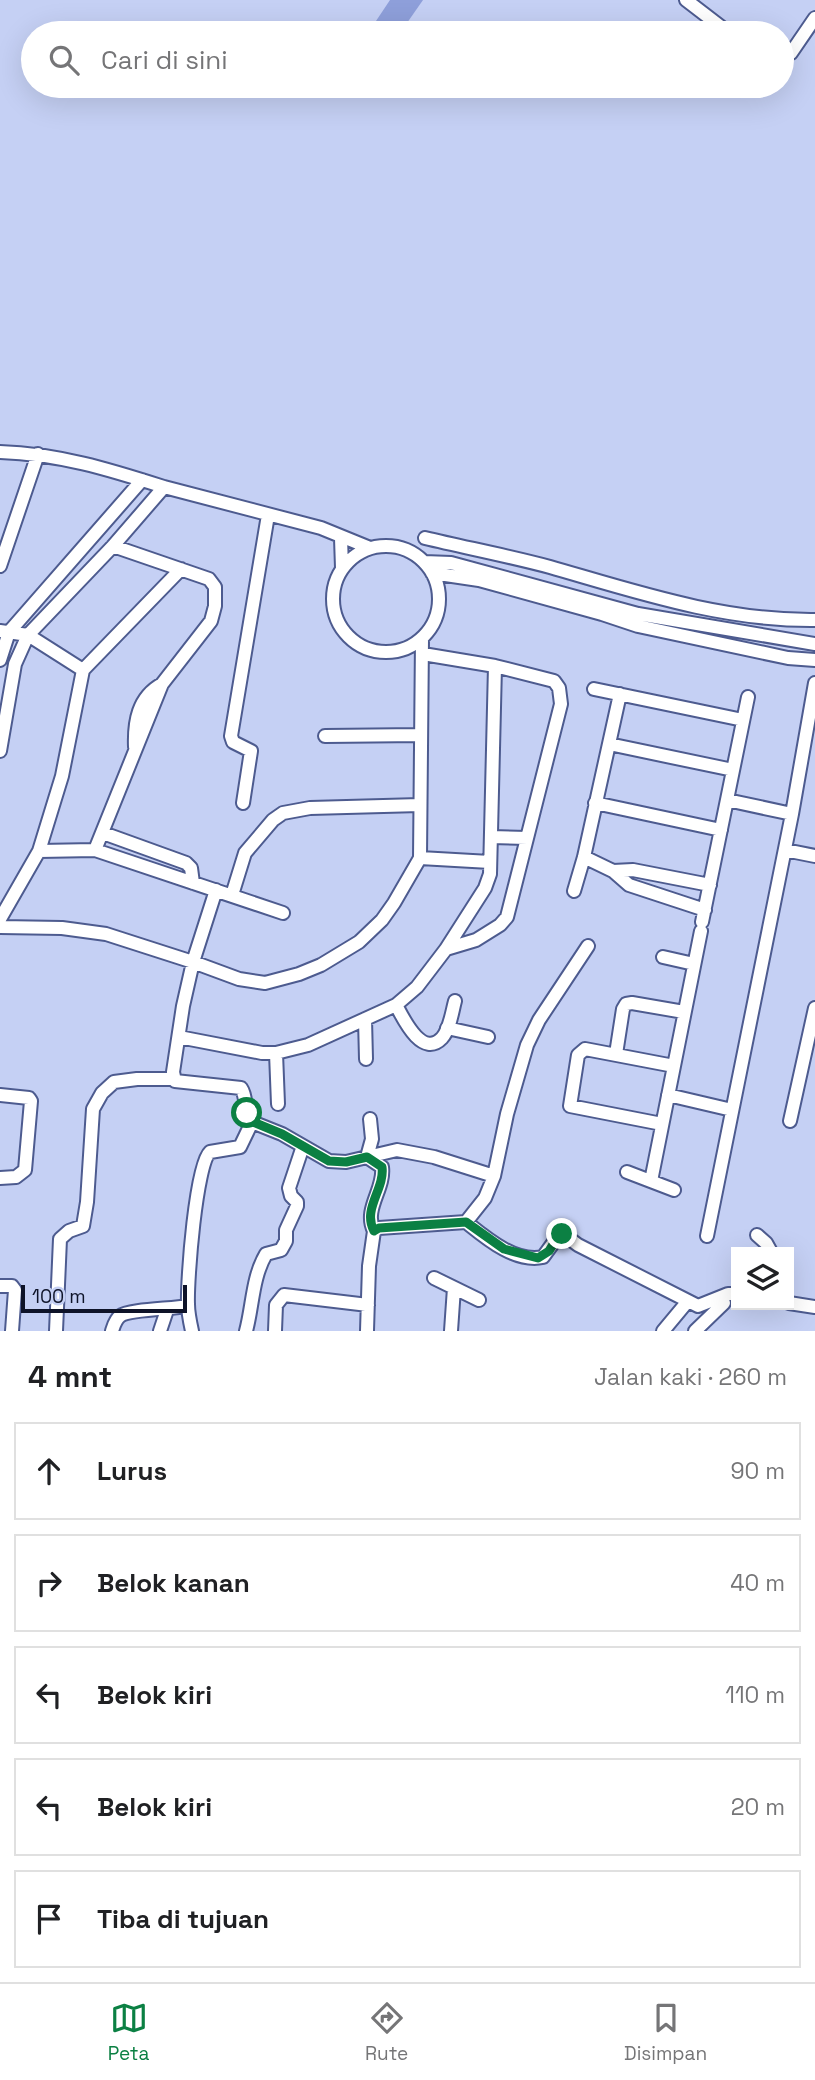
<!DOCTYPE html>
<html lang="id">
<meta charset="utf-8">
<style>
:root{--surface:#fff;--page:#f6f6f6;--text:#202124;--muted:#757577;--line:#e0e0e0;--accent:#0b8043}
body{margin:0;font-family:"Space Grotesk",sans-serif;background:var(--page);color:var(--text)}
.controls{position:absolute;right:21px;bottom:21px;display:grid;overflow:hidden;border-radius:0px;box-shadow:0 7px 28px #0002}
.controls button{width:63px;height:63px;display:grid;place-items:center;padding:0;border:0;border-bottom:2px solid var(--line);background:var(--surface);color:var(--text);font:35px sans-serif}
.scale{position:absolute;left:21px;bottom:18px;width:166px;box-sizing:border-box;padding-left:7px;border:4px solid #0e1328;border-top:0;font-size:19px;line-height:24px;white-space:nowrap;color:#0e1328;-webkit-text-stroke:5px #c5d0f4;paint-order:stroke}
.stop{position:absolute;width:21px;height:21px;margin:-16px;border:5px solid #0b8043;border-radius:50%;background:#fff}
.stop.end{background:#0b8043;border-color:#fff;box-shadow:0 2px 7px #0008}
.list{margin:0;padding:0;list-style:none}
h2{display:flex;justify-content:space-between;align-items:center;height:91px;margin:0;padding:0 28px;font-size:30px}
h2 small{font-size:23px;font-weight:400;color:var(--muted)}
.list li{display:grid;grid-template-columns:46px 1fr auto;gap:21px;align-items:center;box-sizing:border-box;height:98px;margin:0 14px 14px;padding:0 14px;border:2px solid var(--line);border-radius:0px}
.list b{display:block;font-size:26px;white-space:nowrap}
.list em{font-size:23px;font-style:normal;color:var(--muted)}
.icon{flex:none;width:38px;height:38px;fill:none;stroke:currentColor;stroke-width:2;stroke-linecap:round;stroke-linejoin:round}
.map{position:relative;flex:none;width:815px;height:1331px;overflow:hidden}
.search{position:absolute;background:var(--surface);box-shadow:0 7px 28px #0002;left:21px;right:21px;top:21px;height:77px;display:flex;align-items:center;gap:18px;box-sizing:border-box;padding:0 24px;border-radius:38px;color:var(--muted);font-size:26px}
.sheet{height:651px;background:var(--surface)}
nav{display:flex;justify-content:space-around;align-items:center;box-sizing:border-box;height:98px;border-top:2px solid var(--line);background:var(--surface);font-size:19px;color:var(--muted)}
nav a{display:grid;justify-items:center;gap:4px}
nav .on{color:var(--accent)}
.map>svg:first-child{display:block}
</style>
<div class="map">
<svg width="815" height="1331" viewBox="0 0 815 1331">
<rect width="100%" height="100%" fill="#c5d0f4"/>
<path fill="#8e9fda" d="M390 0H423L400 33H368Z"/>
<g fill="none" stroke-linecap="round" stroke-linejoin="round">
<defs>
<path id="minor" d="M686 0 729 33
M782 57 791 53 815 18
M0 452C59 454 108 469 164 487
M341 538 342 568
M425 538C467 548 509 556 550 567 637 592 723 621 815 620
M333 599a53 53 0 1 1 106 0a53 53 0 1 1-106 0Z
M424 562 451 563 638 614 815 644
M0 566 38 454
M432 573 479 580 602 614 638 626 788 658 815 660
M0 631 28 635 83 670
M0 660 9 632 142 480
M594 689 743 720
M325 736 421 735
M609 744 733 770
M135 747C134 722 138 697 162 684
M0 751 15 664 28 635 113 546 164 487 321 528 370 548
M727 800 792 814
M243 803 251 751 233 742 231 736 268 515
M595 803 721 830
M103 833 186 863 191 868 193 883
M491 837 527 838
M95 850 162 684 211 621 215 606V587L209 579 113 546
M785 850 815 856
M39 851 95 850 283 913
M584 857 613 871 629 885 705 910
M420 858 490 862
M613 871 633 870 710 885
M216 890 193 962 183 1006 173 1072 175 1081 241 1088C248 1098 243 1113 252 1122L282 1134 329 1161 346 1162 397 1150 434 1157 494 1176
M574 891 584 857 620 694
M232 895 245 853 273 820 283 813 310 808 420 805
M0 919 39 851 62 776 83 670 181 569
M702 922 748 697
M0 927 62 928 106 934 193 962 239 979 265 983 299 974 321 965 359 942 382 920 394 903 420 858 422 639
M446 949 485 888 490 874 495 666
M663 957 694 964
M396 1005C403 1018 422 1059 442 1038 450 1029 452 1012 455 1001
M365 1019 366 1059
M447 1028 488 1037
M179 1037 262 1053H276L308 1045 396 1005 417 987 446 949 476 940 500 925 507 917 561 704 559 688 554 681 495 666 423 654
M276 1053 278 1104
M616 1054 623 1009 626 1004 632 1003 684 1012
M0 1095 29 1098 31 1101 25 1170 16 1177 0 1178
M668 1095 732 1110
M370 1119 372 1139 367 1157 382 1167C385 1189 363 1209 374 1231
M790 1121 815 1008
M662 1124 570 1106 578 1055 585 1049 674 1066
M627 1172 674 1190
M651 1181 701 931
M466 1222C486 1238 515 1263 543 1257L559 1235 563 1234 578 1245 698 1306 728 1294H736
M757 1235 766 1243 771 1252
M707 1236 792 814 815 683
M434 1278 479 1300
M0 1286H12L15 1290 12 1331
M789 1303 815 1307
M56 1331 60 1239 69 1231 83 1226 87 1202 93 1109 102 1093 114 1082 137 1079H173
M112 1331C114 1325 115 1320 120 1316 129 1309 173 1309 187 1306
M160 1331 167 1310
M192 1331C190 1322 188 1313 188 1304 187 1280 196 1164 210 1152L240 1147 252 1122
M246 1331C253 1305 252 1278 266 1254L281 1250 286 1241V1230L297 1206V1202L291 1196 289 1188 303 1146
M275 1331 276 1305 284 1295 368 1305
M367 1331 369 1266 374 1231 379 1228 466 1222 485 1198 494 1176 507 1114 527 1045 539 1020 588 946
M451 1331 454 1288
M663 1331 688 1301
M695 1331 724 1303"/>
</defs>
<use href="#minor" stroke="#4d5b8f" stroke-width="16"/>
<use href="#minor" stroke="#fff" stroke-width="12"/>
</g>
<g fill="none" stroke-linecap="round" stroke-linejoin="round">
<path stroke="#0b8043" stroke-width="9" d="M247 1113 253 1122 282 1134 329 1161 346 1162 367 1157 382 1167C385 1189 362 1209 374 1231L379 1228 466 1222 504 1249 538 1258 549 1251 559 1235 562 1234"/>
</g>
</svg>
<div class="controls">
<button><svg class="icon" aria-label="layers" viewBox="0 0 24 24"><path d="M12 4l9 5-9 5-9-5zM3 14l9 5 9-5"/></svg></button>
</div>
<div class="scale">100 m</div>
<div class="stop" style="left:247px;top:1113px"></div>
<div class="stop end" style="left:562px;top:1234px"></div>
<div class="search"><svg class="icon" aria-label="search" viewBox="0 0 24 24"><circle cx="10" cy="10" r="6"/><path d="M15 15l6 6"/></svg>Cari di sini</div>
</div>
<section class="sheet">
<h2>4 mnt<small>Jalan kaki · 260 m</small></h2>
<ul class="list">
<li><svg class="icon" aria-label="ahead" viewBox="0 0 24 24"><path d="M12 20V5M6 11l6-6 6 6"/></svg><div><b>Lurus</b></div><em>90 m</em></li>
<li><svg class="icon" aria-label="right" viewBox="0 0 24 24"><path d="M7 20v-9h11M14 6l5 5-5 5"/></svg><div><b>Belok kanan</b></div><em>40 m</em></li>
<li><svg class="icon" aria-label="left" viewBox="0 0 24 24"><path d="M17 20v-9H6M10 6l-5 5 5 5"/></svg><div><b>Belok kiri</b></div><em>110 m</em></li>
<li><svg class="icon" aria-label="left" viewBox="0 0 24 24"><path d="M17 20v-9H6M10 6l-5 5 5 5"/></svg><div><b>Belok kiri</b></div><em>20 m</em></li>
<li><svg class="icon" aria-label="arrive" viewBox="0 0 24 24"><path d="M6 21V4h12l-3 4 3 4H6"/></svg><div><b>Tiba di tujuan</b></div></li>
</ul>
</section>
<nav>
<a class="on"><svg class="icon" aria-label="map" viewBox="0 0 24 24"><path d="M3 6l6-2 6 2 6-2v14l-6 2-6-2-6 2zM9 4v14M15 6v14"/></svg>Peta</a>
<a><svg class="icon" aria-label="directions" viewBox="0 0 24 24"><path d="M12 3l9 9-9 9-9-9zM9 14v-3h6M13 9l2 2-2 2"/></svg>Rute</a>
<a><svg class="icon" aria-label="saved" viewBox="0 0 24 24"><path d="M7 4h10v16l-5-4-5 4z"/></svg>Disimpan</a>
</nav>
